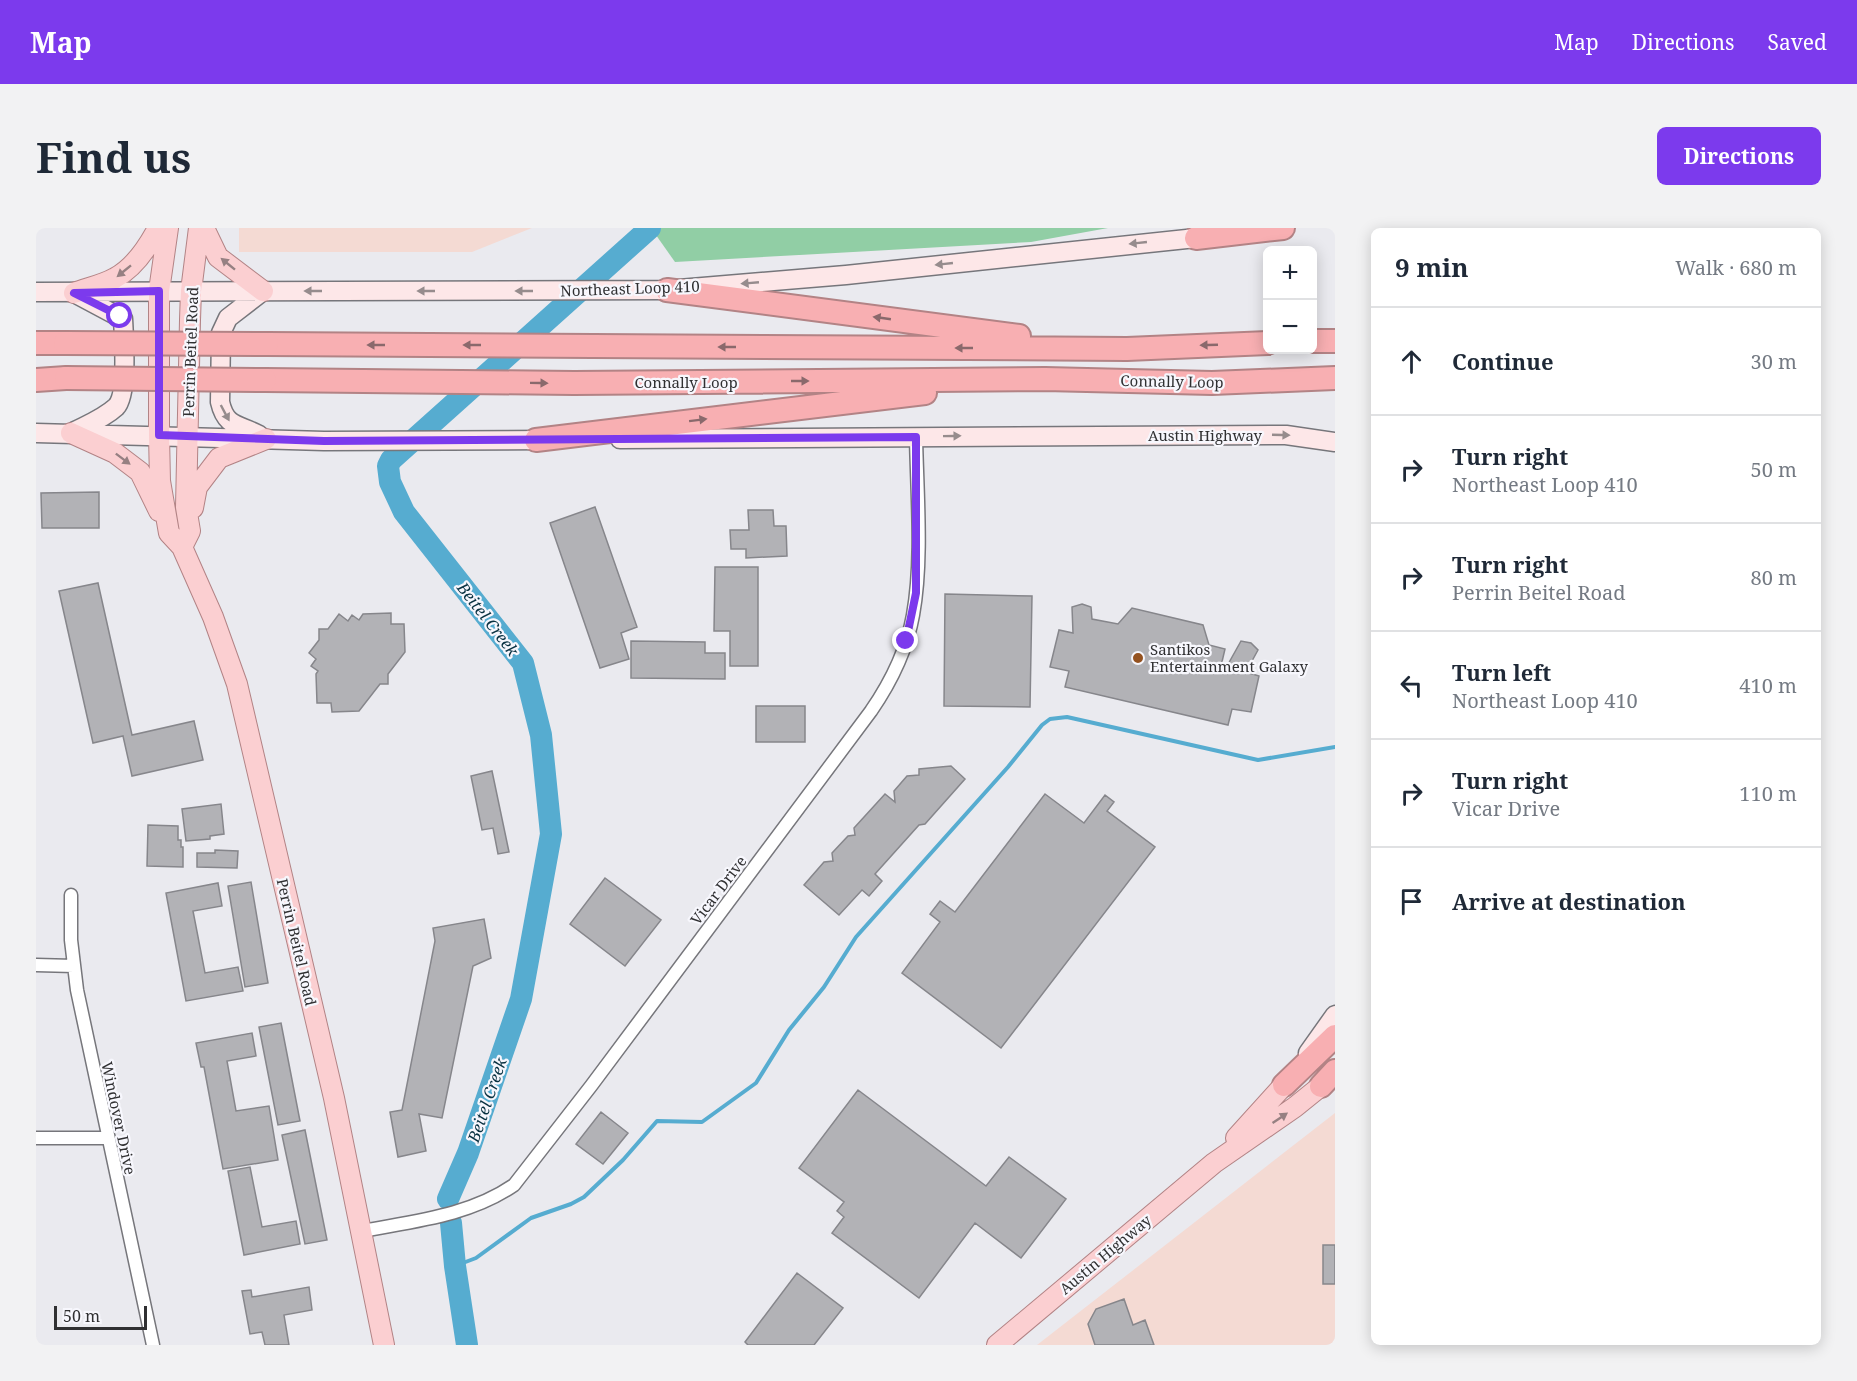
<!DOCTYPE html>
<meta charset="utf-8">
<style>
:root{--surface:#fff;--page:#f2f2f3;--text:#1f2937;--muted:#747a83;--line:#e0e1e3;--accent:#7c3aed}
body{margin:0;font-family:"Noto Serif",serif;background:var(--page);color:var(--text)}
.controls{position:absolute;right:18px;top:18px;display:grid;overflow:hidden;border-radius:9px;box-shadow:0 3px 15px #0003}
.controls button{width:54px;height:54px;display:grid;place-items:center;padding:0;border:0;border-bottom:2px solid var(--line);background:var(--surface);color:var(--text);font:30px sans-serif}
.scale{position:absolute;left:18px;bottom:15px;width:93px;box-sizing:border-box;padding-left:6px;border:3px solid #303032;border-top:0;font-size:16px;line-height:21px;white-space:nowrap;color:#303032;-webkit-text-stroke:4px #f7f7fd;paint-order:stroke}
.stop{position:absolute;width:18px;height:18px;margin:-14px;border:4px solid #7c3aed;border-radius:50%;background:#fff}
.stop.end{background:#7c3aed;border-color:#fff;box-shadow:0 2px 6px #0008}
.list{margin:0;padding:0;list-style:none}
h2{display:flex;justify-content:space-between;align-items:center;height:78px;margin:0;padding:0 24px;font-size:26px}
h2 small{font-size:20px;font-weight:400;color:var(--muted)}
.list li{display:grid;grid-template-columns:39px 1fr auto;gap:18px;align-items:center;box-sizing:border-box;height:108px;padding:0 24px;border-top:2px solid var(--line)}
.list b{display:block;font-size:22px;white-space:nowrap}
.list p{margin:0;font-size:20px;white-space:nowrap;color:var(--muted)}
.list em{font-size:20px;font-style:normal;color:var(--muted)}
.icon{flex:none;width:33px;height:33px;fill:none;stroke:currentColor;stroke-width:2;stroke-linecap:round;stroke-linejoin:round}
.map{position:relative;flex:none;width:1299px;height:1117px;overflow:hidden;border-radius:9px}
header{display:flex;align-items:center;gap:36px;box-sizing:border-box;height:84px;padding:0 30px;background:var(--accent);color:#fff}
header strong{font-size:28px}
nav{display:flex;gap:33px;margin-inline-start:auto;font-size:21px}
.intro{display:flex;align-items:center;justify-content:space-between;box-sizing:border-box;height:144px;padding:0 36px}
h1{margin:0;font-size:42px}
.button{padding:15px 27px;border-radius:9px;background:var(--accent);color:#fff;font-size:21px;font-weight:700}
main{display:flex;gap:36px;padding:0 36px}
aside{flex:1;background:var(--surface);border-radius:9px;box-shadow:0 3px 15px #0003}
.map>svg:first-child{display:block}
</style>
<header>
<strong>Map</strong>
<nav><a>Map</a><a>Directions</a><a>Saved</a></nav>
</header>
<div class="intro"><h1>Find us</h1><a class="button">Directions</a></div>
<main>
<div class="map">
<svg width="1299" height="1117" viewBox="0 0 1299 1117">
<rect width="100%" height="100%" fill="#eaeaef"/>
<path fill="#f4dad3" d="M203 0H496L436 24H203Z
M1299 885V1117H1001Z"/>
<path fill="#91cea5" d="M615 0H1072L995 14 639 34Z"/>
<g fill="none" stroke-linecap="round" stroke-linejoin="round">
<path stroke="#56acd0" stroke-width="4" d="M419 1038 440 1030 495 990 535 976 548 969 587 932 621 893 666 894 720 855 753 802 788 759 820 709 972 539 1006 497 1014 491 1031 489 1222 532 1299 519"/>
<path stroke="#56acd0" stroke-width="22" d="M412 971 432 925 485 771 515 606 505 507 487 435 368 284 354 254 352 238 355 232 614 0
M415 995 419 1038 431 1117"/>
</g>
<path fill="#b2b2b6" stroke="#86868b" stroke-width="1.5" d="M63 264V300H6L5 265Z
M559 279 601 399 585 405 593 431 564 440 514 295Z
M712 282H737L738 298H750L751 328 710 330V321H695L694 302H713Z
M679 339H722V438H694V403H678Z
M62 355 96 507 158 493 167 532 96 548 87 508 57 515 23 363Z
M909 366 996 368 994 479 908 478Z
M1046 376 1055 379 1056 391 1082 396 1096 380 1167 397 1173 417 1189 421 1185 438H1191L1205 413 1215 415 1222 422 1210 444 1223 448 1215 484 1196 481 1192 497 1029 459 1033 443 1014 439 1023 402 1037 405 1036 379Z
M355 385V396H368L369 424 352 446V456H344L323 483 296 484 295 475H281L280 446 282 443 275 438 280 431 273 425 283 412V401H292L303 386 312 393 316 387 323 392 327 386Z
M595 413 669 414V425H689V451L595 450Z
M720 478H769V514H720Z
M915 538 929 551 889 596 883 597 839 646 846 653 833 668 826 662 803 687 768 657 788 634 797 633 796 625 812 608 819 607 818 600 849 566 859 574 858 563 871 548 883 547V541Z
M456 543 473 624 462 626 457 600 446 602 435 548Z
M1009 566 1048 595 1069 567 1078 574 1071 583 1119 619 965 820 866 745 904 694 894 686 904 673 919 684Z
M185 576 188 606 174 608V611L150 613 146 581Z
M112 597 142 598V612H145V619H147V639L111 638Z
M179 622 202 623 201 640 161 639V625H179Z
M569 650 625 692 589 738 534 696Z
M215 654 232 755 209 759 192 658Z
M182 655 186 678 157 683 169 745 202 739 207 763 150 773 130 665Z
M448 691 455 730 437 738 406 890 383 886 390 923 362 929 354 884 366 882 399 713 397 700Z
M245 795 264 893 242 897 223 799Z
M216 805 220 828 191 833 200 883 233 878 242 932 187 941 168 839H165L160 815Z
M822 862 950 958 973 929 1030 971 985 1030 939 995 883 1070 796 1005 808 989 801 983 808 974 763 940Z
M565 884 592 905 567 936 540 916Z
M269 902 291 1012 269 1016 246 907Z
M214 939 226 999 260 993 264 1016 208 1027 192 943Z
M1287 1017H1299V1056H1287Z
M761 1045 807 1080 778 1117H712L709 1114Z
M273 1059 276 1082 248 1087 253 1117H229L226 1104 214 1106 206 1063 215 1062 216 1069Z
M1088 1071 1097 1097 1109 1092 1118 1117H1059L1052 1096 1060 1081Z"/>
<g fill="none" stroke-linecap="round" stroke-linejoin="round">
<defs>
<path id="street" d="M35 667V712L41 762 117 1117
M0 737 38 738
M0 910H72
M326 1003C378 993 433 988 478 957L555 858 835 483C855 454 871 421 877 387 887 332 881 265 880 209"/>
<path id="secondary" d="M0 64 631 62 810 47 1160 10 1171 5
M39 203C53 196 68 190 80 179 92 167 88 109 87 91L42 67
M0 205 288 213 512 212
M223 207C203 196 190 200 184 174L185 105 192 90 227 63
M584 211 1250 207 1299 214
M1272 825 1299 787"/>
<path id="primary" d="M132 0 123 63V207L124 253 133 305 146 319 177 389 201 456 298 870 348 1117
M168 0 182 29 227 63
M38 65C51 60 67 57 79 50 98 40 112 19 122 0
M35 205 79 225 104 244 123 283
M157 280 161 259 183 230 230 211
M146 319 154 303 150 279 154 92 155 63 163 0
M1200 910 1248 857
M961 1117 1178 935 1259 879 1285 858"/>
<path id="highway" d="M1160 10 1247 0
M631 62 983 108
M1276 113H1299
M0 115H29
M231 116 1091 121 1232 115
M0 152 30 150
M229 152 538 155 1009 151 1176 155 1299 150
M500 212 889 165
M1248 857 1299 808
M1285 858 1299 843"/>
</defs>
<use href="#street" stroke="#76767b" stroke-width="15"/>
<use href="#secondary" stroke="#76767b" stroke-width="21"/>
<use href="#primary" stroke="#b28385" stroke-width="22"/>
<use href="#highway" stroke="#b28385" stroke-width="26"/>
<use href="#street" stroke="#fff" stroke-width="12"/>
<use href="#secondary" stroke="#fde7e8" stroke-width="18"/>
<use href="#primary" stroke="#fbcfd1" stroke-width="20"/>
<use href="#highway" stroke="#f8afb2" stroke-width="22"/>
<defs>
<path id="highway-bridge" d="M29 115 231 116
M30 150 229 152"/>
</defs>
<use href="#highway-bridge" stroke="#b28385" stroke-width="26" stroke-linecap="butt"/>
<use href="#highway-bridge" stroke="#f8afb2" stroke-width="22"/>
</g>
<defs><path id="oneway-solid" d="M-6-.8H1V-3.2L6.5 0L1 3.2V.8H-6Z" transform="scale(1.5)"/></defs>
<g fill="#968c8d">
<use href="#oneway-solid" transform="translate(1102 15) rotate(174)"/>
<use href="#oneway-solid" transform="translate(908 36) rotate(174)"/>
<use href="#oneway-solid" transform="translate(714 55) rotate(175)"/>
<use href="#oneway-solid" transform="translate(277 63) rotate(-180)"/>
<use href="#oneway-solid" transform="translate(390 63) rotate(180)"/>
<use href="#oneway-solid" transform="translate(488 63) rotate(180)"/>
<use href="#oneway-solid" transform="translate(189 185) rotate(62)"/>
<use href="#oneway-solid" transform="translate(1245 207) rotate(2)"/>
<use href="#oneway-solid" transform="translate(916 208) rotate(-1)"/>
</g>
<g fill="#968082">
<use href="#oneway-solid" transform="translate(192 36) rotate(-141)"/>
<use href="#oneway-solid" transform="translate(88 43) rotate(141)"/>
<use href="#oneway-solid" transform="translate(87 231) rotate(37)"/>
<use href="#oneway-solid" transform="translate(1244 890) rotate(-34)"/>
</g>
<g fill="#8a696c">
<use href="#oneway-solid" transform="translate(846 90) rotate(-172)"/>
<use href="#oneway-solid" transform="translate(340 117) rotate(-180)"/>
<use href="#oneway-solid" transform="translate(436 117) rotate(-180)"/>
<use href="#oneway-solid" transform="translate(1173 117) rotate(178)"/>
<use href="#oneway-solid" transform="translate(691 119) rotate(-180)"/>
<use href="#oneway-solid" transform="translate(928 120) rotate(-180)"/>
<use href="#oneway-solid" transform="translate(764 153)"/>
<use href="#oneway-solid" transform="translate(503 155) rotate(1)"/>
<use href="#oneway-solid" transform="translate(662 192) rotate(-7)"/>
</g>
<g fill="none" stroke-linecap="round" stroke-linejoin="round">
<path stroke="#7c3aed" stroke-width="8" d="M84 88 38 65 123 63V207L288 213 880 209V365L870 413"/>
</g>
<circle fill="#945220" stroke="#f7f7fd" stroke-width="2" cx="1102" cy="430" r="6"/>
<g text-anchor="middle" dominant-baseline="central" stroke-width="4.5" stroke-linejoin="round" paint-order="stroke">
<g font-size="15" fill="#303032" stroke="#f7f7fd">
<text transform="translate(594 60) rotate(-2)">Northeast Loop 410</text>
<text transform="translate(154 124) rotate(-88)">Perrin Beitel Road</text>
<text transform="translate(1136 153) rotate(1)">Connally Loop</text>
<text x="650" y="154">Connally Loop</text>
<text x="1169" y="207">Austin Highway</text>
<text transform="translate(682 662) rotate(-53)">Vicar Drive</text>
<text transform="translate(261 714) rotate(77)">Perrin Beitel Road</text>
<text transform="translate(83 890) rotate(78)">Windover Drive</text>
<text transform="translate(1069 1026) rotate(-40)">Austin Highway</text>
</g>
<g font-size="15" fill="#303032" stroke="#f7f7fd" text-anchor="start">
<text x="1114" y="421">Santikos<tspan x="1114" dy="17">Entertainment Galaxy</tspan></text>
</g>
<g font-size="16" font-style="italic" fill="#083141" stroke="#f7f7fd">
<text transform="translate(452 391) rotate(52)">Beitel Creek</text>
<text transform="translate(451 872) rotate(-71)">Beitel Creek</text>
</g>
</g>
</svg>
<div class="controls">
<button>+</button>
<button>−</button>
</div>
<div class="scale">50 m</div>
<div class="stop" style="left:84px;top:88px"></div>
<div class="stop end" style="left:870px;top:413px"></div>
</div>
<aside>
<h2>9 min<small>Walk · 680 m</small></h2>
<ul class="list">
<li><svg class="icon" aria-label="ahead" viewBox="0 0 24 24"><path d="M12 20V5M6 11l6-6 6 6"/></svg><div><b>Continue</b></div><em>30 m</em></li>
<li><svg class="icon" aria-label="right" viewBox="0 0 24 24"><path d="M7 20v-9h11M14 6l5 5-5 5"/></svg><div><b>Turn right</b><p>Northeast Loop 410</p></div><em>50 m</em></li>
<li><svg class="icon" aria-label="right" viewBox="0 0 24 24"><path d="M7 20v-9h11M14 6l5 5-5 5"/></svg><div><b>Turn right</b><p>Perrin Beitel Road</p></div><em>80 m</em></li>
<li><svg class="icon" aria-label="left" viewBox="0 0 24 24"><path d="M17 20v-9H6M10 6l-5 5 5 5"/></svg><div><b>Turn left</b><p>Northeast Loop 410</p></div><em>410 m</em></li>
<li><svg class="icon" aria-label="right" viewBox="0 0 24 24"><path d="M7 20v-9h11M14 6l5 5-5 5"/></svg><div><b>Turn right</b><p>Vicar Drive</p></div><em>110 m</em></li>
<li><svg class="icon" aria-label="arrive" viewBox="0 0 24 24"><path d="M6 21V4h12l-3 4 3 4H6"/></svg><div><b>Arrive at destination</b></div></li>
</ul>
</aside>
</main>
